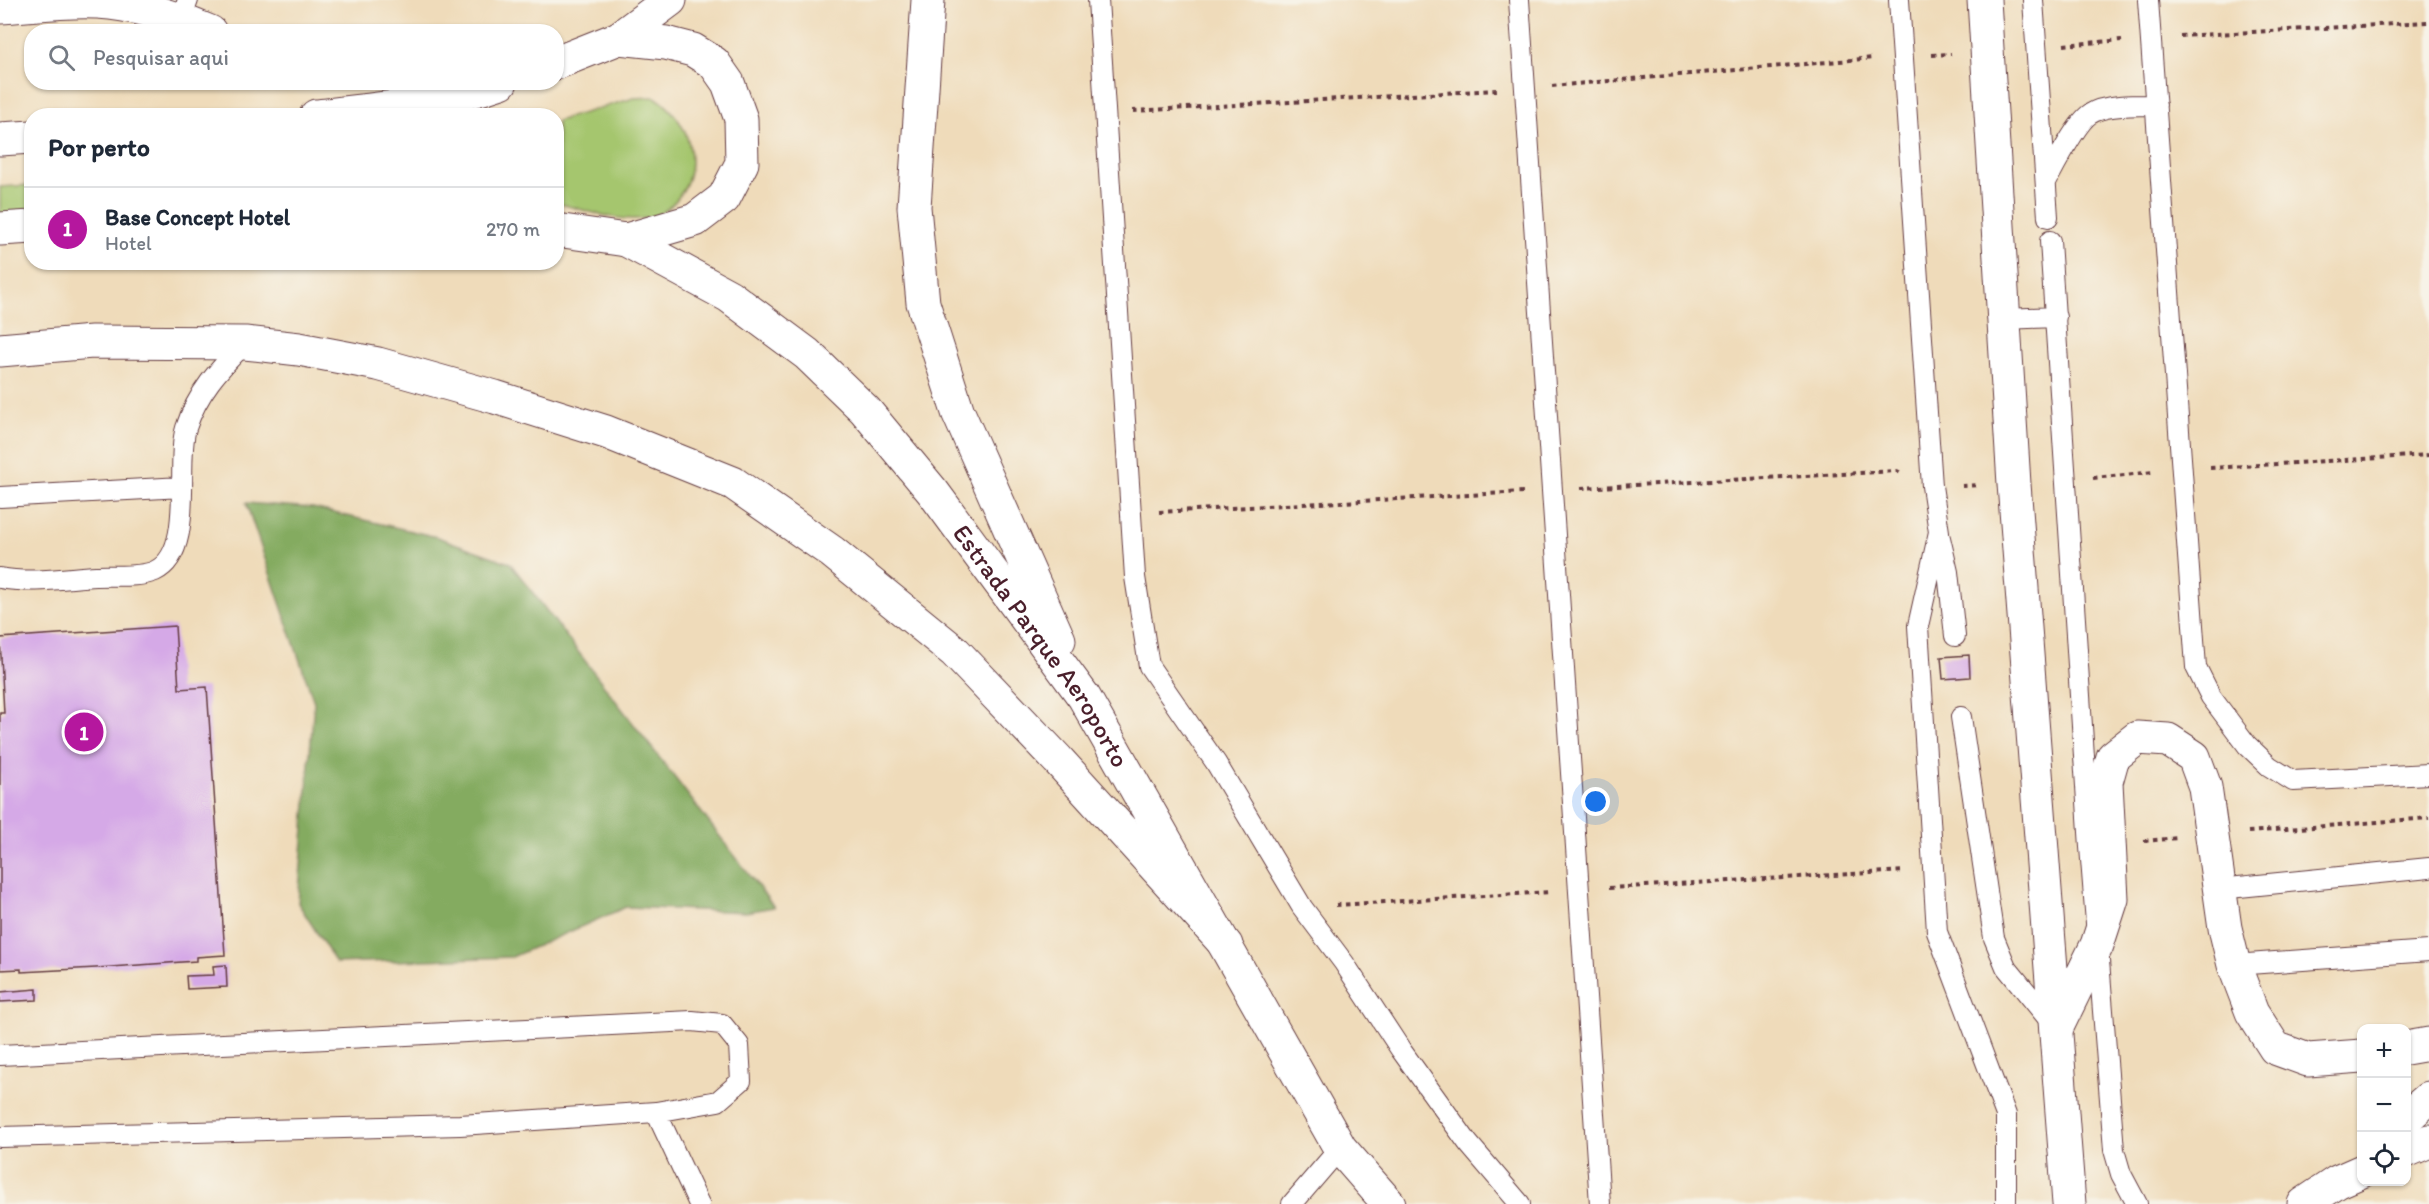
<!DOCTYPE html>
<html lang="pt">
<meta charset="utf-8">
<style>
:root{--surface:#fff;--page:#f6f6f7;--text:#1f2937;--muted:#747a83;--line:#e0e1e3;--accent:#b5179e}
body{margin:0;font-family:Itim,sans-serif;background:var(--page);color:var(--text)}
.controls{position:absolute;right:18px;bottom:18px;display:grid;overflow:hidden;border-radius:12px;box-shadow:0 2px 4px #0004}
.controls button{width:54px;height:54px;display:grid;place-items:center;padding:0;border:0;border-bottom:2px solid var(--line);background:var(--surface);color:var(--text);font:30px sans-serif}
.you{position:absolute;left:1596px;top:802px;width:21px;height:21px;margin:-15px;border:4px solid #fff;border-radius:50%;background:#1a73e8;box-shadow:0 0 0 9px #1a73e833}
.badge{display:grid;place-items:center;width:39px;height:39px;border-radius:50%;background:var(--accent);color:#fff;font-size:20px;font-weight:700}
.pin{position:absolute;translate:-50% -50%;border:3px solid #fff;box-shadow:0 2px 6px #0006}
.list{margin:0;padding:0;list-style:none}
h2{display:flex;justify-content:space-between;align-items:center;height:78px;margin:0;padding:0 24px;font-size:26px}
h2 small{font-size:20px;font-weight:400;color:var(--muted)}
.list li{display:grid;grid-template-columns:39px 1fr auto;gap:18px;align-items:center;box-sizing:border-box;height:84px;padding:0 24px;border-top:2px solid var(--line)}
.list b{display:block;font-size:22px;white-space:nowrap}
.list p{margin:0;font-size:20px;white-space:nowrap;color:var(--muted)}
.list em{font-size:20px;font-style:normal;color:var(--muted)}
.icon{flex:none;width:33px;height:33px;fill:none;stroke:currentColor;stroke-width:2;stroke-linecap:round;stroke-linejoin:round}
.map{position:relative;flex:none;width:2429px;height:1204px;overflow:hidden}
.search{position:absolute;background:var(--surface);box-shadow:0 2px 4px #0004;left:24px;top:24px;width:540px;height:66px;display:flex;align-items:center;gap:15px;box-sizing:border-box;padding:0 21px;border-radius:24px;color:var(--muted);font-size:22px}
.panel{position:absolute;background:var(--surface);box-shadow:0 2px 4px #0004;left:24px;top:108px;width:540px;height:162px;border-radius:24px}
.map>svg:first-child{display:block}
</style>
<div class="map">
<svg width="2429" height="1204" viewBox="0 0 2429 1204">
<rect width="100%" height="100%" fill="#f7f3e8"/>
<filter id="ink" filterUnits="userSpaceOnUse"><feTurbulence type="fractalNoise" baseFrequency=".0167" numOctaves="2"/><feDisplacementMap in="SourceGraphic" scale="12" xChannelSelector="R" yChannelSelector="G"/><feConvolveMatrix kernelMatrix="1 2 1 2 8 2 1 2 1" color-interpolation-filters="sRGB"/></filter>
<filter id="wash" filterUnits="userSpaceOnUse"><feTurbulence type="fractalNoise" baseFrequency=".008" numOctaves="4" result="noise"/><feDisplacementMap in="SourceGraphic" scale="24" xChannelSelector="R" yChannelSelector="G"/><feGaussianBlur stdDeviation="1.35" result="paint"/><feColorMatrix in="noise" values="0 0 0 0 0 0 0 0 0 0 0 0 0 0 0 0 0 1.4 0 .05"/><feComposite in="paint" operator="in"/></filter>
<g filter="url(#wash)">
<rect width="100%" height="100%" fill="#efdbba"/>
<path fill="#a5c66e" stroke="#78724c" stroke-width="1.5" d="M655 97C689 119 704 165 677 199 669 209 660 216 647 218 618 223 585 210 557 203V121L634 98Z
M31 185V215L0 217V187Z"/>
<path fill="#84ab61" stroke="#676546" stroke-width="1.5" d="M246 503 313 508 437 537 510 563 774 907 746 912 626 907 512 957 336 963 298 903 314 702Z"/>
<g id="blocks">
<path fill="#d5a9e7" d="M175 626 179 689 207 687 225 955 196 957V961L96 968 21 972V969L0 970V713H4L0 638Z
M1969 655 1970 677 1943 679 1941 657Z
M226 965 227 987 187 989 186 976 214 975 213 966Z
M37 989V1000L0 1002V992Z"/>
</g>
</g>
<g filter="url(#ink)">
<use href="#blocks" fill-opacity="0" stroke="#633b40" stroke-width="1.5"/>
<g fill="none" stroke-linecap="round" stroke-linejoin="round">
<defs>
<path id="lane" d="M1098 0 1135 577 1149 666 1216 763 1302 907 1344 963 1401 1050 1468 1143 1520 1204
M1519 0 1600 1204
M1899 0 1932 486 1939 532 1918 626 1937 932 2006 1115V1204
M2033 0 2048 217
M2148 0 2196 667 2211 697 2247 745 2269 766 2293 781 2429 774
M181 20 188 0
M2046 182C2054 167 2077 122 2090 114 2105 104 2139 105 2156 105
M2050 241 2090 847 2114 1150 2121 1174 2137 1204
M2005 319 2056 317
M0 497 182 487
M1940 538 1948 572 1955 636
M0 578C31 584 64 578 96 576 113 575 139 578 155 571 196 552 175 463 186 428 197 393 219 369 245 343
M1961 717 1994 938 2006 967 2055 1027
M2219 889 2429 868
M2234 965 2429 951
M0 1055 692 1021 722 1024 739 1045 741 1081 718 1101 656 1112 460 1125 0 1137
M656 1112 699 1204
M1292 1204 1340 1148"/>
<path id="street" d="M1984 0 2014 484 2069 1204"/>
<g id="secondary">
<path d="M928 0 914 207 923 303 958 412 1059 640"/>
<path d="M0 7C32 5 66 0 98 2 136 4 175 17 210 32"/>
<path d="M619 38 670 0"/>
<path id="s1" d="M626 240 729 296 807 354 865 410 933 492 1084 697 1340 1148 1389 1204"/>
<path d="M0 350 92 342 245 343 299 349 378 364 495 397 606 432 733 483 832 552 955 652 1058 760 1226 945"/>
<path d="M2056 1029 2097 945 2112 899 2106 782 2113 757 2137 738 2168 740 2194 757 2205 787 2225 928 2234 965 2252 1012 2275 1048 2308 1060 2362 1056"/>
<path d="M2406 1048 2429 1044"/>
<path d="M2406 1118 2429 1098"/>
<path d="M2406 1151 2429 1141"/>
<path d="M2304 1204 2337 1182 2362 1171"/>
</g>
<path id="primary" d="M556 63 619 38 666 43 693 50 714 63 728 83 741 119 742 163 724 198 695 220 626 240 556 230
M316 116C381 109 439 104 501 82
M0 139 32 137
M0 229 32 227"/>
</defs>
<use href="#lane" stroke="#633b40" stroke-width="22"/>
<use href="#street" stroke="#633b40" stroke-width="35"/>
<use href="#secondary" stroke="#633b40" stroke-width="35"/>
<use href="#primary" stroke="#633b40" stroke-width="35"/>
<path stroke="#633b40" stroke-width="4" stroke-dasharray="4.5 4.5" stroke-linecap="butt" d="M2180 36 2429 22
M2064 45 2122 40
M1932 55 1951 54
M1552 86 1874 58
M1133 111 1497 90
M2210 468 2429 455
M2093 478 2155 472
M1962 486 1978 485
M1581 488 1897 471 1903 474
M1159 512 1523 492
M2248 832 2429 818
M2144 841 2178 838
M1609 888 1904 871
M1336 905 1550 892"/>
<use href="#lane" stroke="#fff" stroke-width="20"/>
<use href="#street" stroke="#fff" stroke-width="33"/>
<use href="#secondary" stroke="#fff" stroke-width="33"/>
<use href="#primary" stroke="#fff" stroke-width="33"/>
</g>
</g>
<g text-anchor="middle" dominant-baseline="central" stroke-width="5" stroke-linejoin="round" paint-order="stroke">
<g font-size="26" fill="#4a1f2b" stroke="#f7f3e8">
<text stroke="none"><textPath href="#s1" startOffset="590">Estrada Parque Aeroporto</textPath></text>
</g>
</g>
</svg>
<div class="controls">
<button>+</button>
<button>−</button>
<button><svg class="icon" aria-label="locate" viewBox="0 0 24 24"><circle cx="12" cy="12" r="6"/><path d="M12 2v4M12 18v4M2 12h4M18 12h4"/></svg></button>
</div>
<div class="you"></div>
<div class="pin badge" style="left:84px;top:732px">1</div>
<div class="search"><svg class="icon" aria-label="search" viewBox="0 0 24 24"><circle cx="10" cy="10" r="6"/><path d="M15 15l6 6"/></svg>Pesquisar aqui</div>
<section class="panel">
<h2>Por perto<small></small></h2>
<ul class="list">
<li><span class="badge">1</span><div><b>Base Concept Hotel</b><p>Hotel</p></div><em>270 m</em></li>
</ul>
</section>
</div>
